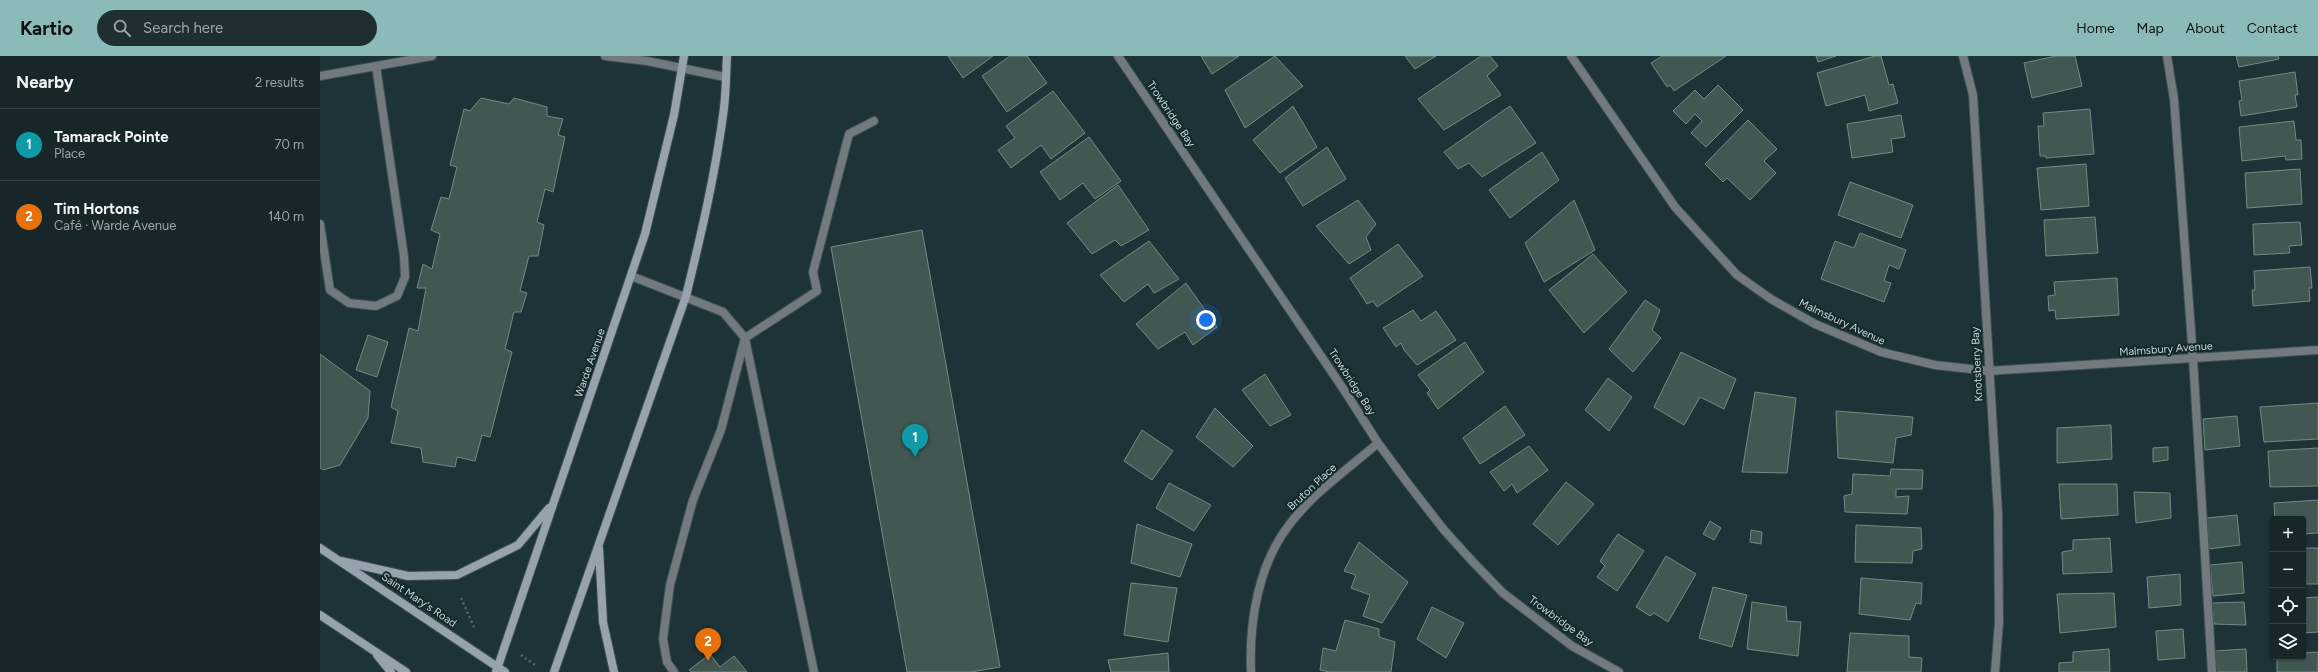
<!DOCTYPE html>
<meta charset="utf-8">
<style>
:root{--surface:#162629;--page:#1f2e31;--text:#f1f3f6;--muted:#9ea5a8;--line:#354346;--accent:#8bbbb9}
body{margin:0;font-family:Figtree,sans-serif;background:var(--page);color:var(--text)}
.controls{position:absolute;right:12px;bottom:12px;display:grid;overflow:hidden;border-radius:4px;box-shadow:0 1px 3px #0004}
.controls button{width:36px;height:36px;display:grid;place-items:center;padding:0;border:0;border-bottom:1px solid var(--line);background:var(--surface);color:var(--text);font:20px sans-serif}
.you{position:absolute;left:886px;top:264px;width:14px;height:14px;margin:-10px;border:3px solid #fff;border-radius:50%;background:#1a73e8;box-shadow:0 0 0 6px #1a73e833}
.badge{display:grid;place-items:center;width:26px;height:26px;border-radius:50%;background:var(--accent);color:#fff;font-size:13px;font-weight:700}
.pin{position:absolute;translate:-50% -33px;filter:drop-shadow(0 1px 2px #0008)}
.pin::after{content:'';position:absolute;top:21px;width:14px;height:12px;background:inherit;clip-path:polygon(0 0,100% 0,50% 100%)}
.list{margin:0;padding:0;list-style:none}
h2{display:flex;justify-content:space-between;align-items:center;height:52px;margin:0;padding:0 16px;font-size:17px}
h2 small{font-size:13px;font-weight:400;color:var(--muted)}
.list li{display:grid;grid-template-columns:26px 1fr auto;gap:12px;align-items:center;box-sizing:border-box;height:72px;padding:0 16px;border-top:1px solid var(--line)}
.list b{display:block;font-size:15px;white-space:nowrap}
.list p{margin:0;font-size:13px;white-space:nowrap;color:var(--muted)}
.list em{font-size:13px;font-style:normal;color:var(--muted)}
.icon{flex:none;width:22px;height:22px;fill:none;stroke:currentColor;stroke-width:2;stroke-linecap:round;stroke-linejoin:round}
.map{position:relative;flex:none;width:1998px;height:616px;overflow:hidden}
header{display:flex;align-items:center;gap:24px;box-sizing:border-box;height:56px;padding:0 20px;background:var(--accent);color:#111}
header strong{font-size:19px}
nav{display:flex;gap:22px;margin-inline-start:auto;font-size:14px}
.search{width:280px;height:36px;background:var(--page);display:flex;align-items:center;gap:10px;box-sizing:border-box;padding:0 14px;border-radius:22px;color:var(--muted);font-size:15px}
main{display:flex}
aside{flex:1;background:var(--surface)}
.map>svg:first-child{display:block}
</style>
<header>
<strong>Kartio</strong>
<div class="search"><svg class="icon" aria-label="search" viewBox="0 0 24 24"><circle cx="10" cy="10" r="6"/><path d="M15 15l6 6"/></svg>Search here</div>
<nav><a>Home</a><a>Map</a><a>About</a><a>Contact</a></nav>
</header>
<main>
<aside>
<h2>Nearby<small>2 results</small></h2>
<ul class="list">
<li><span class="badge" style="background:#0f9aa8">1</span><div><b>Tamarack Pointe</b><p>Place</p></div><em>70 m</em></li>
<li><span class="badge" style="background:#e8710a">2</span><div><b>Tim Hortons</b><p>Café · Warde Avenue</p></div><em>140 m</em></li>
</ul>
</aside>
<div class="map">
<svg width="1998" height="616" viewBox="0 0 1998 616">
<rect width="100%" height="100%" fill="#1d3337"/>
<path fill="#415752" stroke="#738a85" d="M628 0H673L643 22Z
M690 0H707L727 27 687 56 662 20Z
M881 0H919L892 18Z
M955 0 983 30 925 72 905 34Z
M1085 0H1116L1095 13Z
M1161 0H1170L1178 10 1167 20 1181 39 1124 74 1098 43Z
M1342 0H1406L1354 35 1350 29 1347 31 1331 7Z
M1496 0H1516L1498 6Z
M1555 0H1561L1569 29 1573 28 1578 47 1549 55 1545 39 1506 50 1497 17Z
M1736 0H1755L1762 30 1712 42 1704 7Z
M1916 0H1958L1959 3 1919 11Z
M1975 16 1978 39H1975L1977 51 1921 60 1919 45 1922 44 1919 25Z
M1398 29 1423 54 1386 91 1371 77 1382 65 1375 58 1366 68 1353 55 1375 34 1384 43Z
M733 35 765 77 731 103 721 89 691 112 678 94 695 82 686 70Z
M161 42 189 48 194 42 227 51V60L243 63 238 79 245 81 233 136 225 133 217 166 224 169 218 200H209L200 235 207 237 201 256H194L185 293 192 296 170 381 162 379 155 405 137 401 135 411 103 406 101 392 71 387 78 355 71 351 89 272 98 275 106 232H97L103 208 112 213 120 178 111 174 121 141 129 143 137 111 130 109 144 53 150 55Z
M973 50 997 91 960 117 933 84Z
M1190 50 1216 87 1162 121 1149 107 1138 113 1124 96Z
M1770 53 1774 98 1726 102V100H1720L1718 70H1724L1723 57Z
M1581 59 1585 81 1571 83 1573 96 1532 102 1527 68Z
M1428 64 1457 93 1444 105 1456 117 1430 144 1407 122 1403 126 1385 108Z
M1974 65 1976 84H1981L1982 103 1966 104 1965 100 1922 105 1919 71Z
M769 81 801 125 775 143 763 127 740 144 720 116Z
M1007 91 1026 123 983 150 965 122Z
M1222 96 1239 124 1190 162 1169 134Z
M1766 108 1769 150 1721 154 1717 112Z
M1980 113 1982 148 1927 152 1925 117Z
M1530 126 1593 149 1581 182 1518 159Z
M798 129 829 174 801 190 795 184 772 198 747 167Z
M1038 144 1056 168 1046 181 1051 194 1029 208 996 170Z
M1254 144 1275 194 1224 226 1205 187Z
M1775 161 1778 197 1726 200 1724 164Z
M1980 166 1982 189 1969 190 1970 197 1934 199 1933 168Z
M602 174 680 611 651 616H587L511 191Z
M1540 177 1586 194 1579 213 1569 209 1564 225 1571 227 1564 246 1501 223 1515 185 1534 192Z
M829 185 859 223 834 237 828 228 804 246 780 219Z
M1078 188 1103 220 1057 251 1053 245 1047 248 1030 222Z
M1273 198 1307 236 1264 277 1229 234Z
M1990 211 1992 232H1989L1990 245 1933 250 1932 234H1935L1934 215Z
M1797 222 1799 259 1736 263 1735 254 1729 255 1728 240 1735 239 1734 226Z
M866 227 897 271 873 289 865 276 838 293 816 268Z
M1325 244 1340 254 1332 274 1341 282 1313 316 1289 293Z
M1093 254 1101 265 1116 255 1136 284 1097 309 1084 294 1081 287 1076 291 1063 272Z
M48 279 68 286 57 321 36 314Z
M1145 286 1164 316 1118 353 1107 337 1110 334 1098 319Z
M1361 296 1416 323 1404 353 1380 341 1364 369 1334 351Z
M0 298 50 335 48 362 20 409 3 414 0 412Z
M945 318 971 359 950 370 922 334Z
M1288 322 1312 341 1289 375 1265 354Z
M1435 336 1476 342 1467 417 1422 416Z
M1998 347V383L1944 386 1940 351Z
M1185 350 1205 379 1160 408 1143 382Z
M895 352 933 390 913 411 876 381Z
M1516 355 1593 361 1591 379 1576 382 1573 407 1518 402Z
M1917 360 1920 390 1885 394 1883 363Z
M1791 369 1792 403 1737 407V372Z
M822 374 853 395 832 424 804 405Z
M1209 390 1228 414 1197 437 1192 428 1184 435 1170 416Z
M1848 391V404L1833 406V392Z
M1998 392V430L1950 431 1948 395Z
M1571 413 1603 414 1602 433H1576V441L1589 440 1587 458 1525 456 1524 440 1532 438 1533 418 1570 420Z
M1246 426 1274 448 1238 489 1213 468Z
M849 427 891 449 874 475 836 452Z
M1739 428H1797L1798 459 1741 463Z
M1814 436 1850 437 1851 462 1816 467Z
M1998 444V477L1983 478V463H1955L1954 447Z
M1917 459 1920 489 1889 493 1887 462Z
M1390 465 1401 472 1394 484 1383 478Z
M817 468 872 488 860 521 811 507Z
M1536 469 1601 472 1602 493 1593 495 1592 507 1535 506Z
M1431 474 1442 476 1441 488 1430 486Z
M1298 478 1324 495 1297 535 1277 521 1285 510 1280 505Z
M1790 482 1792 516 1743 518 1742 496 1753 494V484Z
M1039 486 1088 526 1062 567 1043 560 1050 539 1031 532 1036 519 1024 515Z
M1983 492H1998V528H1983Z
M1346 500 1376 518 1348 566 1334 557 1330 560 1316 551Z
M1922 506 1924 537 1893 540 1890 509Z
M1860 518 1861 549 1829 552 1827 521Z
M1541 522 1602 527 1601 548 1596 547 1590 564 1539 558Z
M811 527 857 532 848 586 804 579Z
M1393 531 1427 539 1412 591 1379 582Z
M1794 537 1796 571 1740 577 1737 538Z
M1998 541V576L1983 577V542Z
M1432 546 1466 551 1467 565 1481 566 1478 600 1427 593Z
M1924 546 1926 569 1894 568 1892 547Z
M1112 551 1144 567 1126 602 1097 583Z
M1025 564 1059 573V581L1075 586 1071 616H1010L1000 614 1003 592 1016 595Z
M1863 573 1865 602 1838 604 1836 575Z
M1530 577 1589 580V601L1602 602 1601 616H1527Z
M1789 593 1790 616H1739V607L1753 606V596Z
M1926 593 1927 616H1896L1894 595Z
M1998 596V616H1957V601H1983V597Z
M848 597 849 616H791L788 604Z
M390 598 400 611 414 600 427 616H371L369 614Z"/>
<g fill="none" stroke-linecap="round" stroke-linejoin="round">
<defs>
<path id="service" d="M285 0 327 5 405 21
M1847 0 1854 43 1873 302 1892 616
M0 20 112 0
M0 168 10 234 29 247 56 250 77 240 85 221 84 200 56 10
M311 220 403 256 425 282 494 616
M354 616 347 606 343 583 350 529 373 444 401 374 425 282 497 235 493 216 529 78 554 65"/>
<path id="minor" d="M798 0 1026 337 1058 387 1089 429 1124 474 1153 506 1183 537 1252 590 1299 616
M1251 0 1355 151 1417 219 1451 243 1495 268 1561 296 1615 309 1668 315 1998 294
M1643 0 1653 39 1678 457 1679 566 1675 616
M931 616C929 566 938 509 969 469 993 437 1028 413 1058 387"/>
<path id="secondary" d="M0 492 185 616
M279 492 283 566 294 616
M21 505 88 520 137 519 198 489 229 452
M0 559 86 616
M57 599 71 616
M176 616 325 178 354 59 364 0
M234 616 366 240C381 179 396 115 404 52 406 35 406 17 407 0"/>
</defs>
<use href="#service" stroke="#3c5054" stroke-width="10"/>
<use href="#minor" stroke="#3c5054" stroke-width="10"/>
<use href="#secondary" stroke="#3c5054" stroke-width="10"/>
<path stroke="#586a6e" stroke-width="2.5" stroke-dasharray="2 3" stroke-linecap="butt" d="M141 542 154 571
M201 599 215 609"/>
<use href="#service" stroke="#72797f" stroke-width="8"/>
<use href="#minor" stroke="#72797f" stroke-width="8"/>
<use href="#secondary" stroke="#97a3ac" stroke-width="8"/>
</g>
<g text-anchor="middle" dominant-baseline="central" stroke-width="4" stroke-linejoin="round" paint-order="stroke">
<g font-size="11" fill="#c8d4d6" stroke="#13292c">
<text transform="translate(851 58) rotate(56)">Trowbridge Bay</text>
<text transform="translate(1522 266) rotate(25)">Malmsbury Avenue</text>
<text transform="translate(1846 293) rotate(-4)">Malmsbury Avenue</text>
<text transform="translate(270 307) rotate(-71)">Warde Avenue</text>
<text transform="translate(1657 308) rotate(-93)">Knotsberry Bay</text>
<text transform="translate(1032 326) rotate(57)">Trowbridge Bay</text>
<text transform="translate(992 431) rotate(-43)">Bruton Place</text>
<text transform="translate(99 544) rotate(34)">Saint Mary's Road</text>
<text transform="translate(1241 565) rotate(36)">Trowbridge Bay</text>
</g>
</g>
</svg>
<div class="controls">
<button>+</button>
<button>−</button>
<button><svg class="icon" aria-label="locate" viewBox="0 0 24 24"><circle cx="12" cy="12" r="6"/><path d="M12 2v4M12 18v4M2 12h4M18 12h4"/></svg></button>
<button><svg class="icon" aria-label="layers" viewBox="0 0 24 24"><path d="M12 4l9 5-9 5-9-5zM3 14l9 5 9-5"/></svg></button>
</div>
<div class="you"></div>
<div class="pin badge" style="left:595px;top:401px;background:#0f9aa8">1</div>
<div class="pin badge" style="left:388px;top:605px;background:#e8710a">2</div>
</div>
</main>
